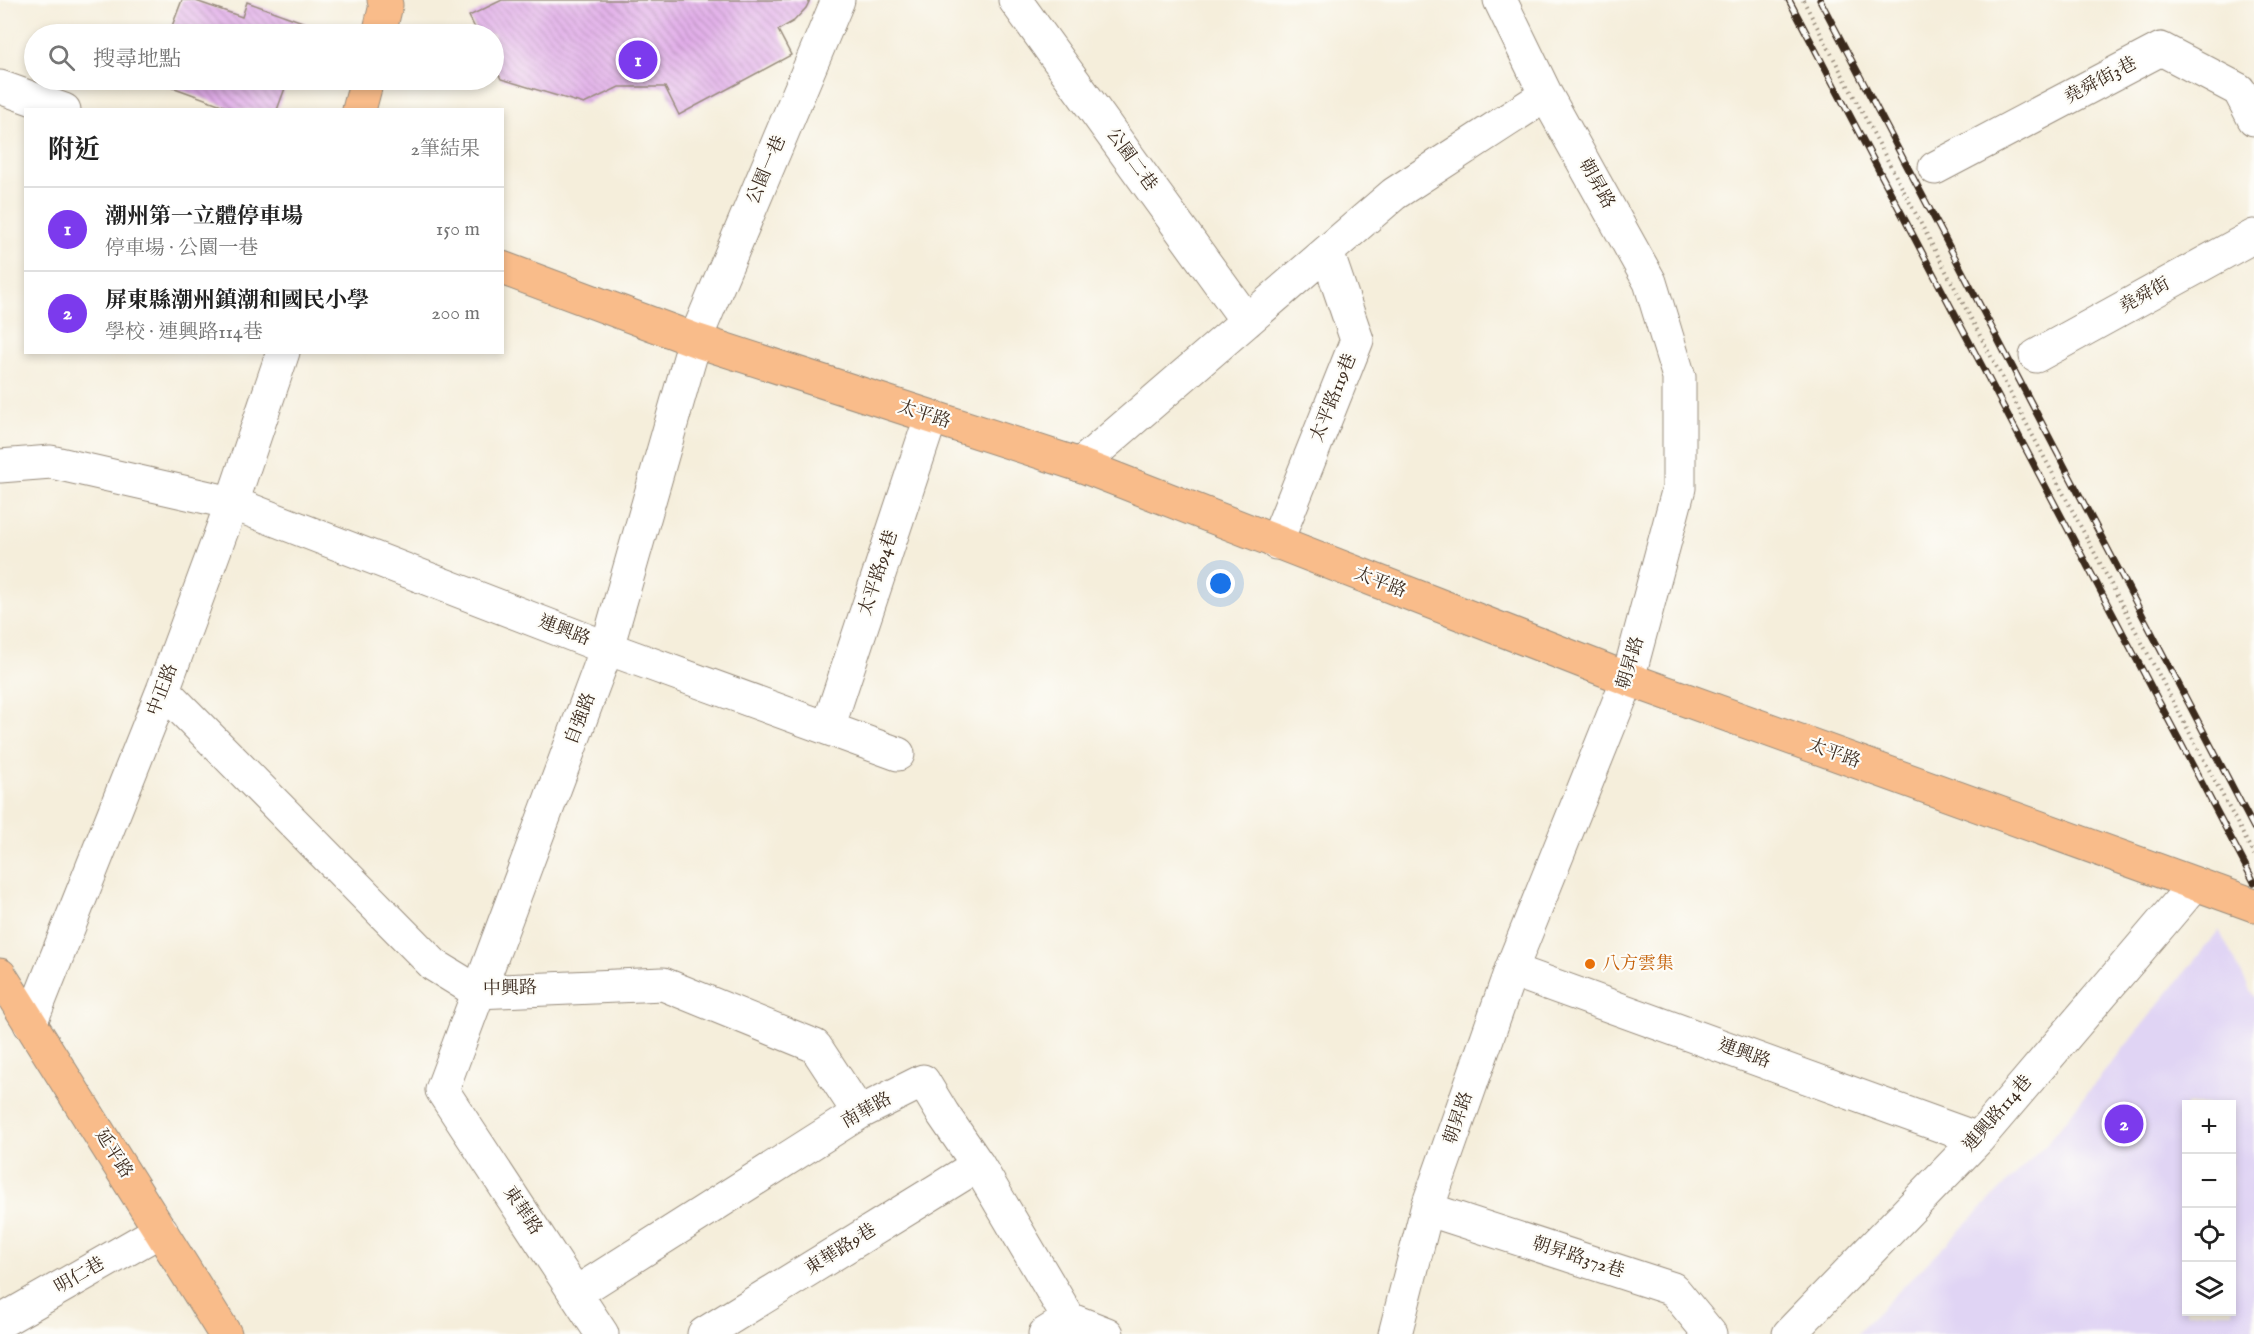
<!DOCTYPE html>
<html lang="zh-TW">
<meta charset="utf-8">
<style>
:root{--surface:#fff;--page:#f6f6f6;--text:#222;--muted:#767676;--line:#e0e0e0;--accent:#7c3aed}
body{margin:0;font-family:"IM FELL English","Noto Serif TC",serif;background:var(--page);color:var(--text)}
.controls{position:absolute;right:18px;bottom:18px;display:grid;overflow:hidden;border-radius:0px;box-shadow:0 3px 9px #0003}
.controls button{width:54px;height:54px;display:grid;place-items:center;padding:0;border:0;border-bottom:2px solid var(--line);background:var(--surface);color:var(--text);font:30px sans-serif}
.you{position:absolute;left:1221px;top:584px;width:21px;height:21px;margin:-15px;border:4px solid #fff;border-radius:50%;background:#1a73e8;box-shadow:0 0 0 9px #1a73e833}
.badge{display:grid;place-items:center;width:39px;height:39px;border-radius:50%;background:var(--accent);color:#fff;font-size:20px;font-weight:700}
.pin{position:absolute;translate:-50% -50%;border:3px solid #fff;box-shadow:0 2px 6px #0006}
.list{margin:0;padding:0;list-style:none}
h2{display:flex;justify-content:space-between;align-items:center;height:78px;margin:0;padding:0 24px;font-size:26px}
h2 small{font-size:20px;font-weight:400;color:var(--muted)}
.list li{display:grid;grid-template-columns:39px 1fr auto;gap:18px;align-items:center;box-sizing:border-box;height:84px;padding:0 24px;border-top:2px solid var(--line)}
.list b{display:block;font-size:22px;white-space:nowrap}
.list p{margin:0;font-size:20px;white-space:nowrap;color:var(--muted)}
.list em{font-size:20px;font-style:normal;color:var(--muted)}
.icon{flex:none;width:33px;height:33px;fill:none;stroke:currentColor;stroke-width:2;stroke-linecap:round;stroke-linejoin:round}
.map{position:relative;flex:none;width:2254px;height:1334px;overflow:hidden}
.search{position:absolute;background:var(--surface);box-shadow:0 3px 9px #0003;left:24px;top:24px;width:480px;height:66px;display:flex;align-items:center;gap:15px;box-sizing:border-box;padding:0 21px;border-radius:33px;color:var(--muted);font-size:22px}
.panel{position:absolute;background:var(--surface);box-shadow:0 3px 9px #0003;left:24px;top:108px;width:480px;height:246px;border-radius:0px}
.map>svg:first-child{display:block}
</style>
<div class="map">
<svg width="2254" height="1334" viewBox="0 0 2254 1334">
<defs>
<pattern id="building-back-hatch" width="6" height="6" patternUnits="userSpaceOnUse" patternTransform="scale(1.5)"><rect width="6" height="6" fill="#e1ade9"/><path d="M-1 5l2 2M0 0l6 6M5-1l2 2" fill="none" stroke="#b88dbc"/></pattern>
</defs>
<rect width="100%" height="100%" fill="#fdfcf7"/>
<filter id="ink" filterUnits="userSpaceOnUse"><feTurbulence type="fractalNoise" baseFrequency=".0167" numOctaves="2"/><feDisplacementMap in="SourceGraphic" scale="12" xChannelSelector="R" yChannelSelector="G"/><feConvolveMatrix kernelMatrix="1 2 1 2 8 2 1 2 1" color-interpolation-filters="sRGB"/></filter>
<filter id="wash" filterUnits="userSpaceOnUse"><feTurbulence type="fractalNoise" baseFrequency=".008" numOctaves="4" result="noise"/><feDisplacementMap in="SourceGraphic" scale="24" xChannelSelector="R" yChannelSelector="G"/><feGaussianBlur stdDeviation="1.35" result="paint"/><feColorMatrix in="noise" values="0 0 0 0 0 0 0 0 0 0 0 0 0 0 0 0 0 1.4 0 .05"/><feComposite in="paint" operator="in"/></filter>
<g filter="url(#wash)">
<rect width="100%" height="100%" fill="#f5eedb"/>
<path fill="#e0d4f4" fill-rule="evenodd" d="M2219 930 2254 998V1334H1856L2046 1144ZM2186 1104H2232V1312H2186Z"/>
<g id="blocks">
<path fill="url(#building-back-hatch)" d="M182 0H193L242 17 247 2 308 24 305 34H169Z
M502 0H810L806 8 794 21 778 30 791 55 679 115 665 87H619L584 104 501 79 494 65V34H478L469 16Z
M153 80H288L277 110H235Z"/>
</g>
</g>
<g filter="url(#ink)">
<use href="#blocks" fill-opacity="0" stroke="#988c7c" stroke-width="1.5"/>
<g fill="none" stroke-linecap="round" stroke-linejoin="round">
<defs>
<path id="minor" d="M1015 0 1247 321
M0 87 64 110
M1935 168 2161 49 2239 90 2254 119
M2036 356 2254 236
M1080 465 1394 194 1546 95
M0 466 51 462 232 503 607 648 898 754
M1276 543 1357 340 1327 252
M163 690 434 965 478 992 663 984 815 1046 859 1113
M828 728 931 417
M1511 970 1978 1139
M30 1024 163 690 232 503 283 352
M1427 1209 1673 1289 1710 1334
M576 1293 859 1113 923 1081 943 1114 978 1165 1069 1319
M0 1322 161 1230
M602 1334 442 1090 607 648 695 340 838 0
M704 1334 978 1165
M1045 1334 1069 1319 1107 1334
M1395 1334 1427 1209 1511 970 1628 679 1679 488V377L1650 282 1546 95 1500 0
M1789 1334 1978 1139 2195 884"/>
<path id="major" d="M379 34 386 5 384 0
M359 110 367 80
M502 268 695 340 1080 465 1628 679 2254 905
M0 975 225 1334"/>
</defs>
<use href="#minor" stroke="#988c7c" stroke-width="35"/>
<use href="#major" stroke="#988c7c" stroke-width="35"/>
<path stroke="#988c7c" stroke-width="4" stroke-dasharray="1.5 4.5" stroke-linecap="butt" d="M1803 0 2254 855"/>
<use href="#minor" stroke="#fff" stroke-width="33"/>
<use href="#major" stroke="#f9bc8a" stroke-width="33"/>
<defs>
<path id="rail" d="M1789 0 2254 882
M1820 0 2254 828"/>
</defs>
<use href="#rail" stroke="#3b2a1e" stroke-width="7"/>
<use href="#rail" stroke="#fdfcf7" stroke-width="4.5" stroke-dasharray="14" stroke-linecap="butt"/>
</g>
</g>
<circle fill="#e8710a" stroke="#fdfcf7" stroke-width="2" cx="1590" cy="964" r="6"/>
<g text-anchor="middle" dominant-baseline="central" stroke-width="4.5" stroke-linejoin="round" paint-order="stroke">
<g font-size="18" fill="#3b2a1e" stroke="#fdfcf7">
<text transform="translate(2101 81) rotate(-28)">堯舜街3巷</text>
<text transform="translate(1131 160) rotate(54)">公園二巷</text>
<text transform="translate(767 170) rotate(-67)">公園一巷</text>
<text transform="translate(1596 184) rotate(61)">朝昇路</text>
<text transform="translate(2145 296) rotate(-29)">堯舜街</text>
<text transform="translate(1334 398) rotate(-68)">太平路119巷</text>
<text transform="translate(924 415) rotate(18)">太平路</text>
<text transform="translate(879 573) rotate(-72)">太平路94巷</text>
<text transform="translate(1380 583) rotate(21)">太平路</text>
<text transform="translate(564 631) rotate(21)">連興路</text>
<text transform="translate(1631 663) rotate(-73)">朝昇路</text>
<text transform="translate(163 690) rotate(-69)">中正路</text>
<text transform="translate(581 719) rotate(-69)">自強路</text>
<text transform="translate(1834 754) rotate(20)">太平路</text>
<text transform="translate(510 989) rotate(-1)">中興路</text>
<text transform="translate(1744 1054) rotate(20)">連興路</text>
<text transform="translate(867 1111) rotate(-29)">南華路</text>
<text transform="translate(1998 1114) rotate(-49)">連興路114巷</text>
<text transform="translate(1459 1118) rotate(-71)">朝昇路</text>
<text transform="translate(113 1154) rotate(58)">延平路</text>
<text transform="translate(522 1211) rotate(56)">東華路</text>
<text transform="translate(841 1250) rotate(-32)">東華路9巷</text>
<text transform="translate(1578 1258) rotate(18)">朝昇路372巷</text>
<text transform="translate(80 1276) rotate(-30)">明仁巷</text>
</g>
<g font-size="18" fill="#c56008" stroke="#fdfcf7" text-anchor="start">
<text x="1602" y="964">八方雲集</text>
</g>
</g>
</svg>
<div class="controls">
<button>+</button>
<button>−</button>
<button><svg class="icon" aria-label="locate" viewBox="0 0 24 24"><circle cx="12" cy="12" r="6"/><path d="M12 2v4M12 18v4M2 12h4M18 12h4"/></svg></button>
<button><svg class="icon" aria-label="layers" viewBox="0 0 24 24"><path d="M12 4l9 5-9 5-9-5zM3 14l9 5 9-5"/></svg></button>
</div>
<div class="you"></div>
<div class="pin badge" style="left:638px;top:60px">1</div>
<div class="pin badge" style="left:2124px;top:1124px">2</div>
<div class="search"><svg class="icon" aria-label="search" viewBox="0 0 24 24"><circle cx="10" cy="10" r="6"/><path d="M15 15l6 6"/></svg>搜尋地點</div>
<section class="panel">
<h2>附近<small>2筆結果</small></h2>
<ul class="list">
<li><span class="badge">1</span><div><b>潮州第一立體停車場</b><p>停車場 · 公園一巷</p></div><em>150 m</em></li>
<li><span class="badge">2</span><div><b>屏東縣潮州鎮潮和國民小學</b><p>學校 · 連興路114巷</p></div><em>200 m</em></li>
</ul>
</section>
</div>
